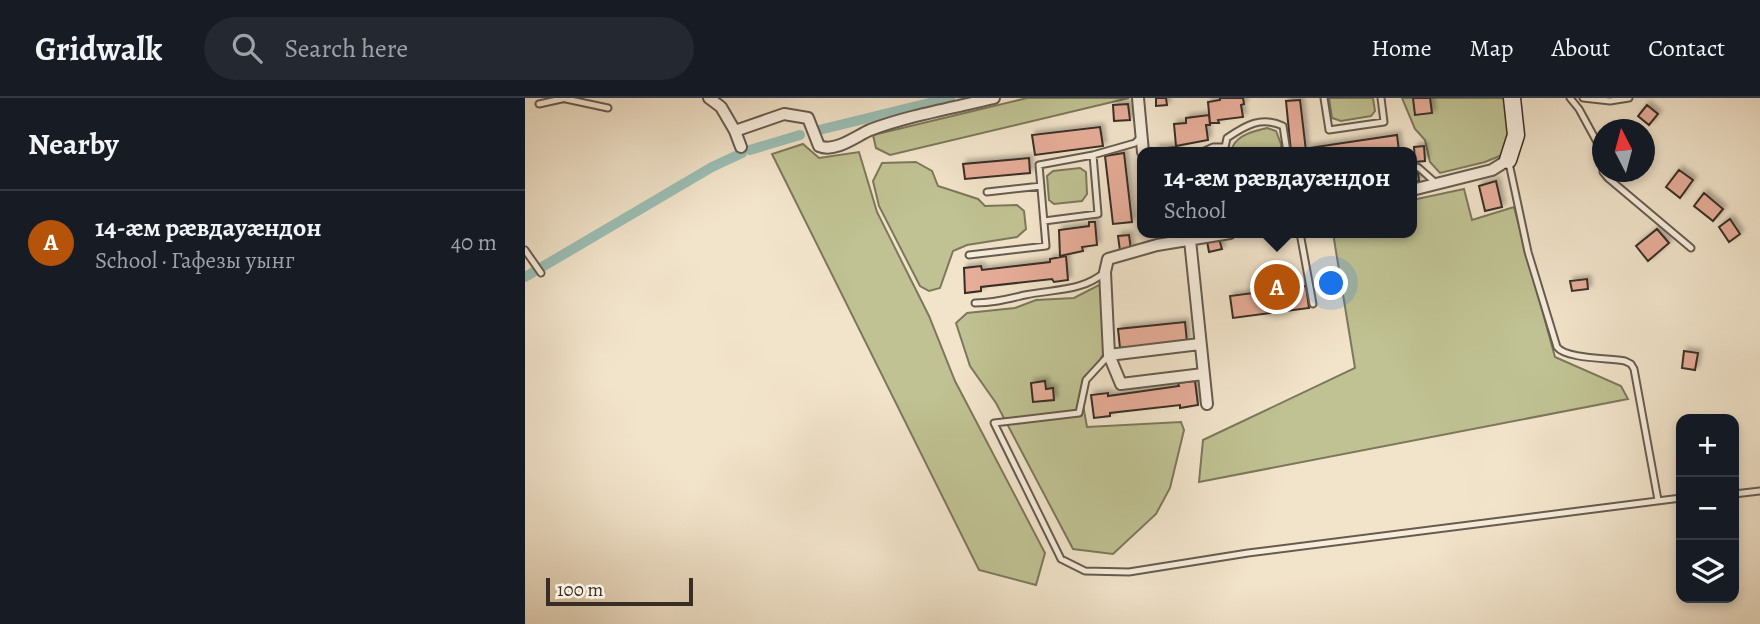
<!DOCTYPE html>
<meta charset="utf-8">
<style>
:root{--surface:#171b24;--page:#242831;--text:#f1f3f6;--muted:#9ea1a6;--line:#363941;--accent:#b45309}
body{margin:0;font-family:Alegreya,serif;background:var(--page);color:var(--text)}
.controls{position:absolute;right:21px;bottom:21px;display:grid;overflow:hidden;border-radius:14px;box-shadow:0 4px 10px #0003}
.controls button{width:63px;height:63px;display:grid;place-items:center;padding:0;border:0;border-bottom:2px solid var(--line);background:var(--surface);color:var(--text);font:35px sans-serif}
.compass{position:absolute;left:1067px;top:21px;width:63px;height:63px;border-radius:50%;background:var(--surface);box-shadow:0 4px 10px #0003;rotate:354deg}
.scale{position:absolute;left:21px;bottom:18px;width:147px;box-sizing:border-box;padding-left:7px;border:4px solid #382e25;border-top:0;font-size:19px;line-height:24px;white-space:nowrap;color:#382e25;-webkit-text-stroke:5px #f7eddd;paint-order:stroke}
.you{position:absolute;left:807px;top:186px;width:24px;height:24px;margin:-18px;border:5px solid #fff;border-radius:50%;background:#1a73e8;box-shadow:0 0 0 10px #1a73e833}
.badge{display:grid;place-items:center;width:46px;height:46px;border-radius:50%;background:var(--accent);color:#fff;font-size:23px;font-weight:700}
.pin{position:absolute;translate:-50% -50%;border:4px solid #fff;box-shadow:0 2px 7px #0006}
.popup{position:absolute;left:612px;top:49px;width:280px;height:91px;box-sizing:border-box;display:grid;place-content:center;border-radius:14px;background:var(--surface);filter:drop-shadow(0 2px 5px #0005);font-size:23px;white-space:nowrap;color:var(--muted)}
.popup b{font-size:26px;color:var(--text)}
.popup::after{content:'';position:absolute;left:50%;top:100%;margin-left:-14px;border:14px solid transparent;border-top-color:var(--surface)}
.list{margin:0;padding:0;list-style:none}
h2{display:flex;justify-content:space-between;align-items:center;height:91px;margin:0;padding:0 28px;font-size:30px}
h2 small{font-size:23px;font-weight:400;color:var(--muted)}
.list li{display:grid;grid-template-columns:46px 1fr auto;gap:21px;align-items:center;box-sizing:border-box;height:105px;padding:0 28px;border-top:2px solid var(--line)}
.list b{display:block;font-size:26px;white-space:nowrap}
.list p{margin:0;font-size:23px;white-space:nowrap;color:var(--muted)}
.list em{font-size:23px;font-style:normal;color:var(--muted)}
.icon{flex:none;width:38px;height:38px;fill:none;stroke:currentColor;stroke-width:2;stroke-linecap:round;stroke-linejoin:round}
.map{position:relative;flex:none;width:1235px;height:526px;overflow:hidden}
header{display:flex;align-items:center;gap:42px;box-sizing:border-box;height:98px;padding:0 35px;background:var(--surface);border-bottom:2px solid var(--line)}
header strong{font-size:33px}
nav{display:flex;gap:38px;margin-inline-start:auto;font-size:24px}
.search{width:490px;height:63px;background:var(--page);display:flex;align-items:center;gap:18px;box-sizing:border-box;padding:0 24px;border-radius:38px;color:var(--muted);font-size:26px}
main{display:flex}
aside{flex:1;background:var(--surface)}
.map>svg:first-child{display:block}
</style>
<header>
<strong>Gridwalk</strong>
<div class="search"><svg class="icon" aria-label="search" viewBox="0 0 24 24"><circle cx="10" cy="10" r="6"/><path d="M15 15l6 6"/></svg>Search here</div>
<nav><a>Home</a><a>Map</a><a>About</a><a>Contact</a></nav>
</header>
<main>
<aside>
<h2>Nearby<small></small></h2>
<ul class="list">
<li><span class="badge">A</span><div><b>14-æм рӕвдауӕндон</b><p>School · Гафезы уынг</p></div><em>40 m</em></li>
</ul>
</aside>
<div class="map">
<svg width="1235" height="526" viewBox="0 0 1235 526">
<defs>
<filter id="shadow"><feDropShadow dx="3.5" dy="-3.5" stdDeviation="2" flood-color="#0004"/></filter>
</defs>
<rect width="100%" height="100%" fill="#f2e4cb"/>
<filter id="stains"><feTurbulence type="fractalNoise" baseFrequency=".00286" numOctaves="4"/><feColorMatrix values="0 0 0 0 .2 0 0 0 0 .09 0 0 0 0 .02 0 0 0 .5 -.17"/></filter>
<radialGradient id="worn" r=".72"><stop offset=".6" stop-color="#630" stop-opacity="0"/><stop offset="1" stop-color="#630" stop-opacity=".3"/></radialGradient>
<path fill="#c0c293" stroke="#7c785c" stroke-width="2" d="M502 0H604L365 57 351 50 348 37Z
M804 0H848L850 13 846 18 816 23 807 20Z
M877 0H992L982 55 960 64 915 75 905 64 900 42 890 31Z
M742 30 751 33 756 46V54H706C709 37 727 34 742 30Z
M278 46 294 60 334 54 352 114 404 218 430 283 520 455 511 487 454 472 247 56Z
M391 64 407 73 413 88 453 101 460 108 492 107 499 113 501 131 492 139 442 147 428 153 415 190 404 193 395 188 354 108 348 83 357 65Z
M555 70 561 74 562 96 557 103 529 106 524 102 522 78 528 73Z
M939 91 947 122 989 109 1030 259 1096 288 1103 301 674 384 678 342 830 270 808 135H887V102Z
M576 186 585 244 556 296 562 329 656 324 659 332 645 390 631 416 588 456 548 451 471 305 445 268 431 225 442 215 490 210 511 202 549 200Z"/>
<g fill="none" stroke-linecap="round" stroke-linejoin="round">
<path stroke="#9bbfb5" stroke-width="10" d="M290 33 425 0
M225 52 275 37
M0 179 187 69 217 55"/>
</g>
<path fill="#e7ad99" stroke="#382e25" stroke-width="2" filter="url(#shadow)" d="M631 0H641L642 7 631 8Z
M695 0H718L719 6 716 7 718 19 693 22 694 25H685L683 4 695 2Z
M888 0H905L907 15 890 17Z
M775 2 781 53 766 54 761 3Z
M603 6 605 22 589 23 588 7Z
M1122 7 1133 16 1124 27 1113 18Z
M684 17 685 27H681L683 42 651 48 649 26 661 25V20Z
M575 29 578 48 510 57 507 37Z
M872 37 874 53 785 54 784 50Z
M899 48 900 63 890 64 889 49Z
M651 49 652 54H631V51Z
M599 55 607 124 588 126 580 58Z
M504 60 505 75 440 81 438 66Z
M1154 72 1168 82 1155 100 1141 89Z
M893 75 894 83 887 84V76Z
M971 83 977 109 960 113 954 88Z
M1179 95 1198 111 1188 123 1169 108Z
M1205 121 1215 136 1204 144 1194 129Z
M564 124H570L572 147 557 149 558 153 535 158 534 132 564 128Z
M1132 131 1144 145 1123 163 1111 148Z
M604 137 606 152 595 153 593 138Z
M694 141 697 151 684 154 682 143Z
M541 158 543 182 529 184 527 181 456 189V193L440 195 439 170 456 168 457 172 525 164V161Z
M1062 181 1063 191 1047 193 1045 183Z
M781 188 784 210 708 220 705 198Z
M660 224 662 244 595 250 593 231Z
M1159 253 1173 255 1170 272 1157 270Z
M520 283 521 291 528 290 529 302 508 304 506 285Z
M670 283 673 307 655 310V307L585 315V318L569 320 566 297 583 295V298L654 288 653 285Z"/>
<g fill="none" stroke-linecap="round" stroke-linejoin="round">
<defs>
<path id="lane" d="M799 0 804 32 859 24 856 0
M1045 0 1054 11 1072 44 1078 72
M1058 0 1085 3 1104 0
M41 1 83 10
M14 6 41 0
M677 54 688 49H698
M699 54 702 40C721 27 736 18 758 28L762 54
M984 65 1003 154 1032 249C1041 261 1084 260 1100 263L1106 266 1109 271 1133 402
M887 67 894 70 912 86
M1078 74 1083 80 1166 150
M462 94 516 88
M519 123 573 116 568 57
M775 135 788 206
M0 152 16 175
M444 157 521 148 514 67 568 57 610 45 616 39
M450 205C469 205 483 201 500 197 528 191 557 194 580 174
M584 257 561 282 554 315 469 325 536 461 560 473 604 474 723 455 1156 400
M1209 396 1235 393"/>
<path id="street" d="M184 0 196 9 210 33
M613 0 618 54
M216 49 210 33 259 16 283 20 294 48C310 55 331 38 345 32 385 17 428 10 469 0
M887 92 967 72 983 62
M665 142 682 306
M584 257 675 246
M678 276 596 286 584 257 580 174 583 161 632 147 705 135"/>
<path id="secondary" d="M983 62 991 37 987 0"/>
</defs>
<use href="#lane" stroke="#665c4e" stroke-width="9"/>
<use href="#street" stroke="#665c4e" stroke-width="14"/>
<use href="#secondary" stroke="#382e25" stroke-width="19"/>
<use href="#lane" stroke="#f7eddd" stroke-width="5"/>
<use href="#street" stroke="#f7eddd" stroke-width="10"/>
<use href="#secondary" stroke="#f7eddd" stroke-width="16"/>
</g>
<rect width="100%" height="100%" filter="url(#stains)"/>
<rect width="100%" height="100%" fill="url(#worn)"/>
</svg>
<div class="controls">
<button>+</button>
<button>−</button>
<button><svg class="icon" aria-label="layers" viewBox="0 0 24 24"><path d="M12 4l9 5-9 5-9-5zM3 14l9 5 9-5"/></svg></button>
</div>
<svg class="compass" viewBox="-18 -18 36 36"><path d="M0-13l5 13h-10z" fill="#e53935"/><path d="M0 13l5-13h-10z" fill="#9ea1a6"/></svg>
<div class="scale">100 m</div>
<div class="you"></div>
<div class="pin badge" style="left:752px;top:189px">A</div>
<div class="popup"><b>14-æм рӕвдауӕндон</b>School</div>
</div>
</main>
